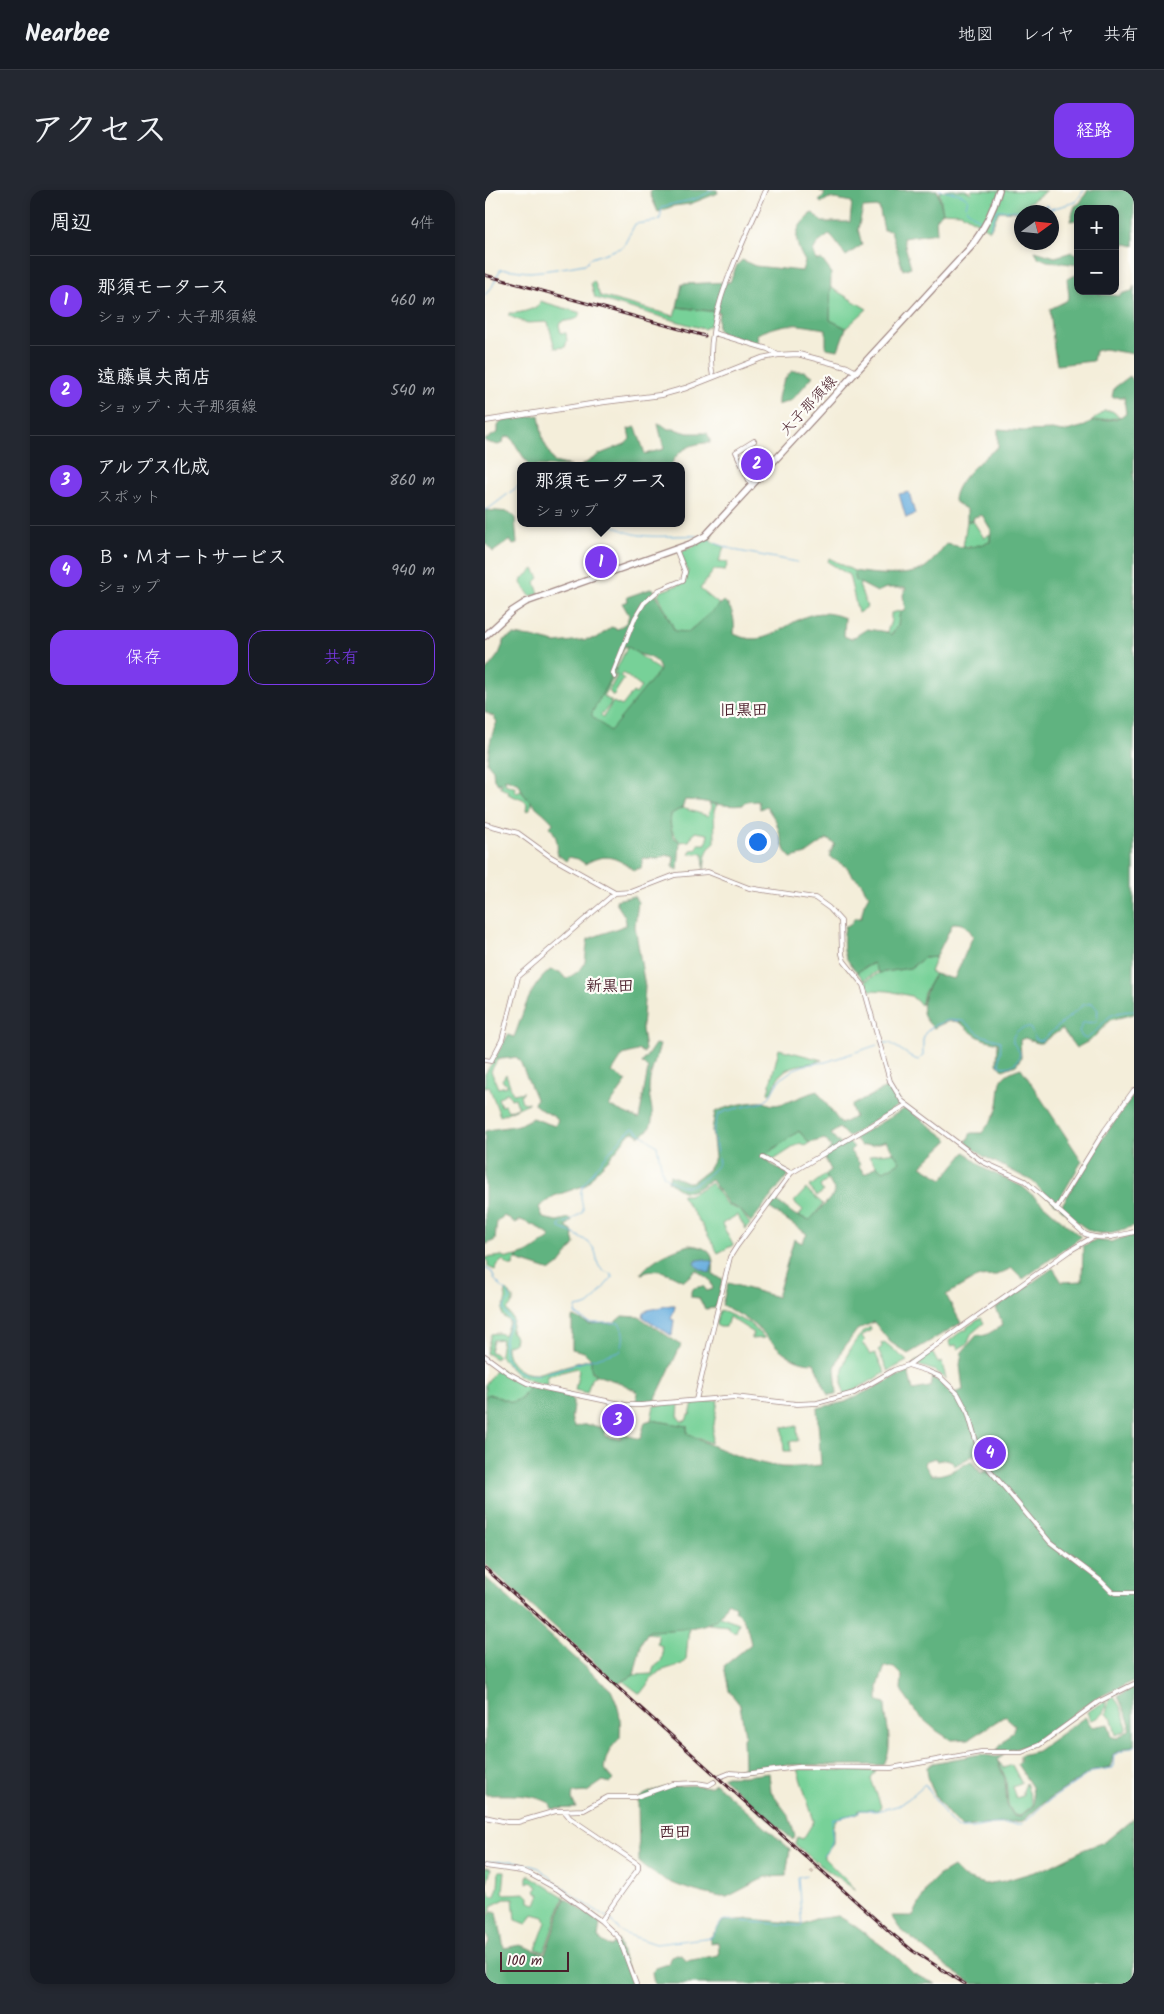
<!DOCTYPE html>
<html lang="ja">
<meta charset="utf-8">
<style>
:root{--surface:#171b24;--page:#242831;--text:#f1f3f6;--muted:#9ea1a6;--line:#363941;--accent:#7c3aed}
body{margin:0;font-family:Kalam,"Klee One",sans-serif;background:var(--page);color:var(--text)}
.controls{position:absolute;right:15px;top:15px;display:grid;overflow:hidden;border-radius:10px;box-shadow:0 2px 8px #0003}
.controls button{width:45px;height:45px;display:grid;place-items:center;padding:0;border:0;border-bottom:1px solid var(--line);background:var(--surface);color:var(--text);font:25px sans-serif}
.compass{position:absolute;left:529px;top:15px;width:45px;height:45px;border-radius:50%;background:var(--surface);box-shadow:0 2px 8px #0003;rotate:75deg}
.scale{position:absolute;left:15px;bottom:12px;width:69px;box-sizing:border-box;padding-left:5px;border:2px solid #4a1f2b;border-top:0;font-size:14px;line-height:18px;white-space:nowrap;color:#4a1f2b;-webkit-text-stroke:4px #fdfcf7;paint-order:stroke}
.you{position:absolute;left:272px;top:651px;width:18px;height:18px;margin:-12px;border:4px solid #fff;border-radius:50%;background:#1a73e8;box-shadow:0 0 0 8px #1a73e833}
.badge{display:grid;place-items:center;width:32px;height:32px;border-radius:50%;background:var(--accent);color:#fff;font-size:16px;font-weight:700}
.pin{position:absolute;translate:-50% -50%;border:2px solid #fff;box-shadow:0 1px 5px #0006}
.popup{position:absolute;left:32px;top:272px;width:168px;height:65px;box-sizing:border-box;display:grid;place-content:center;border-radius:10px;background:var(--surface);filter:drop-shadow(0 1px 4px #0005);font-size:16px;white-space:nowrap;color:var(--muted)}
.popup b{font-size:19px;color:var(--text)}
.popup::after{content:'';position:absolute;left:50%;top:100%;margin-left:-10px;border:10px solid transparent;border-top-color:var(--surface)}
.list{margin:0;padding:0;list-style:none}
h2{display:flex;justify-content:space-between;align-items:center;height:65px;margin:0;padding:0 20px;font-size:21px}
h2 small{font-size:16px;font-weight:400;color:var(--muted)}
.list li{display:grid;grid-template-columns:32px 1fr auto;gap:15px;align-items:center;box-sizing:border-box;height:90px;padding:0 20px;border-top:1px solid var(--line)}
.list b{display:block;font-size:19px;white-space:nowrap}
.list p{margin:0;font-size:16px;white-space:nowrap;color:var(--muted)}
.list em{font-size:16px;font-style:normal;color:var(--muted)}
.actions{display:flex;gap:10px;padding:15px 20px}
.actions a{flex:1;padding:11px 0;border:1px solid var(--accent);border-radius:15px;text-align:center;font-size:18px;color:var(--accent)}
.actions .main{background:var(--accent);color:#fff}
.map{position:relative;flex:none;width:649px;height:1794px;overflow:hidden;border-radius:15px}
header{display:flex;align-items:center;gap:30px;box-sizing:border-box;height:70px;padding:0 25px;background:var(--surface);border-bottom:1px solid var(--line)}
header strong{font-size:24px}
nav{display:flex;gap:28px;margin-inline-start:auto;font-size:18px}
.intro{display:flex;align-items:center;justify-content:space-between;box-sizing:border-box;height:120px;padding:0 30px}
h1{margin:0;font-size:35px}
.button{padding:12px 22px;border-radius:15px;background:var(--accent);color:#fff;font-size:18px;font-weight:700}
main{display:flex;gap:30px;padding:0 30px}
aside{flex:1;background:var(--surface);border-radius:15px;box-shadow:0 2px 8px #0003}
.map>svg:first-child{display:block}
</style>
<header>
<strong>Nearbee</strong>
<nav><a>地図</a><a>レイヤ</a><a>共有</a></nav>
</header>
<div class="intro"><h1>アクセス</h1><a class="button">経路</a></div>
<main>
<aside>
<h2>周辺<small>4件</small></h2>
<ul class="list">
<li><span class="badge">1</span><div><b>那須モータース</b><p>ショップ · 大子那須線</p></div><em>460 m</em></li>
<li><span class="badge">2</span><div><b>遠藤眞夫商店</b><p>ショップ · 大子那須線</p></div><em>540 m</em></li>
<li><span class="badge">3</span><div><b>アルプス化成</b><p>スポット</p></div><em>860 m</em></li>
<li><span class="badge">4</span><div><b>Ｂ・Ｍオートサービス</b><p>ショップ</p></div><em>940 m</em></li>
</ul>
<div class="actions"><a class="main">保存</a><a>共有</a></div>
</aside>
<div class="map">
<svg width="649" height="1794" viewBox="0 0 649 1794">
<rect width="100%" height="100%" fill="#fdfcf7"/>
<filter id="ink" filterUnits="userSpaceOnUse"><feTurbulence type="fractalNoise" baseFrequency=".02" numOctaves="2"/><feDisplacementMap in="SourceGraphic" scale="10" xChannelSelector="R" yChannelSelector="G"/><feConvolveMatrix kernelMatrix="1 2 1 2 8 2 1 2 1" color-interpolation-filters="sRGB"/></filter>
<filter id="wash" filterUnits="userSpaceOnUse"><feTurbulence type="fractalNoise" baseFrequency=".0096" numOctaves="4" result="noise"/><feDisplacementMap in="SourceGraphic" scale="20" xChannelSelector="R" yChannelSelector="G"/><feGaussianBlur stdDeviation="1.12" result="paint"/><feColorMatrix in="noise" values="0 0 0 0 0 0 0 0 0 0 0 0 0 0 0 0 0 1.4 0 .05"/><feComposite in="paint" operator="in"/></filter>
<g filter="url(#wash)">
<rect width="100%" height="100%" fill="#f4eeda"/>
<path fill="#77d198" stroke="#607862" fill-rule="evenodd" d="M466 0H480L486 3 487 0 561 1 542 14 537 22 514 21 505 40 476 23 458 22 454 2Z
M109 91 115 106 189 126 192 117 230 122 227 134 219 139 110 108 106 93Z
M345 97 382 119 361 138 345 130Z
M55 111 96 123 91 129 76 132 74 135 76 143H81L82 151 80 157 70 158 63 132 41 133 24 126V123C34 124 45 120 54 116Z
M619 221H627L635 227 606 232Z
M482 331H488L499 348 505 344V352L495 356 478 357Z
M228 343 225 349 226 351 239 357 234 371 243 372 240 381 229 380 215 399 235 415 203 442 190 441 173 404 177 401 201 392 203 381 195 362 213 354Z
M344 368 369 381 371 391 377 393 374 395 382 417 373 423 364 385 343 372Z
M49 379 54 388 50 392 54 404 45 406 36 393 37 389Z
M415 421 413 435 406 445 402 442 406 431V423Z
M143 456 175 481 125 543 103 527 130 482ZM138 483 156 497 151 504 148 502 137 516 128 512 118 527 116 525 125 515 126 511 118 506 131 484 132 486 124 501 128 506 139 489 135 486Z
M21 589 20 594 31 598 30 601 32 603 36 601 46 613 45 620 41 621 42 614 40 611 23 604 24 602 14 597 18 594H13Z
M224 613 232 615 229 620 230 648V652C219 662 221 667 219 680L218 663 204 664 206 660 212 659 213 654H221L223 644 210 642 204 651 195 652C187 642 184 638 186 624L197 618 223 626 226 617Z
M451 767 445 782 450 784 439 803 436 815 426 806 404 801 385 800 380 791 394 783 425 778 439 768Z
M389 773 393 781 379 790 372 782Z
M294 859 337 870C324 876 307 872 296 884 291 889 289 898 284 904L283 902Z
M10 868 12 870 6 881 13 898 22 896V894L19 893 17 890 21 884 28 904 39 902 35 905 37 912 44 913 15 926 4 896 0 897V884ZM23 902 26 909 30 908 33 917 23 921 20 915 16 916 13 908Z
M314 941 324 953 320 956 315 953 284 973 280 965Z
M408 962 415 972 399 981 391 976 384 967C392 962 400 965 408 962Z
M340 985 343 990 335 996 338 1002 332 1006 324 997Z
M226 993 242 1015 255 1020 265 1034 261 1039 252 1025 237 1034 248 1055 233 1063 217 1035 196 1005H204Z
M321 999 338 1014 325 1031 314 1026 318 1020 309 1012Z
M17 1066 22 1068 32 1066V1070L29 1071 28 1076H24L18 1070 13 1074 10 1080 3 1077V1072L0 1068Z
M22 1100 28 1108V1113L22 1120 28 1130 26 1141 30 1147 29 1153 21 1156C21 1173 34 1184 51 1184L106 1169 107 1182 111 1185 106 1189 102 1203 90 1200 94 1180 92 1178 62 1186V1195C40 1191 26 1184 15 1164L17 1149 8 1150 5 1161 13 1166 11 1169 1 1163 6 1144 13 1143 19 1145 24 1133V1131L18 1126C16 1118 20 1115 21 1108 21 1106 19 1104 20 1101Z
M235 1120 264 1133 280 1148 266 1149 269 1143 244 1127 241 1137H235L231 1135Z
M496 1128 499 1133 486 1144 483 1153 473 1159 471 1155 465 1156 464 1151 478 1140H482V1137Z
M385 1137 386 1140 377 1146 380 1151 378 1153 385 1165 390 1163 400 1183 359 1206C352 1181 364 1151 385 1137Z
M396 1153 402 1154 422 1171 403 1181 393 1160 397 1157Z
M447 1162 453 1173 457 1172 461 1189 451 1181 430 1174V1172Z
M12 1178 44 1197 36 1209 27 1212 4 1204 0 1208V1195Z
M233 1210 226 1253 202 1244V1236L166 1230 169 1216 194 1213 193 1227 196 1231H201L203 1225H205L208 1213Z
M312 1236 313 1251H305L306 1261H299L297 1237Z
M235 1426 254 1433 251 1442 245 1440 243 1436 223 1434Z
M204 1436 201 1470 197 1474 175 1481 168 1487 155 1504 138 1491 149 1485 167 1484 169 1476C179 1473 178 1465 177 1456L172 1454 173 1447 172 1444 162 1443 164 1441 196 1439Z
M629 1506 636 1518 642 1537 640 1541 631 1545 627 1529 621 1524 624 1509Z
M621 1511C621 1522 616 1528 605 1530L602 1522Z
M513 1571 519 1578 527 1575 536 1592V1594L527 1597 531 1608 538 1606V1601L541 1593 542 1596 548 1615 535 1626 529 1625 523 1615 521 1589Z
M312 1579 391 1581 386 1589 396 1616 394 1620H374L373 1623 352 1628 348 1635V1653L339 1665V1668L372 1701 332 1673 310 1654 312 1647 318 1649 329 1631Z
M0 1677 6 1678 1 1697 7 1706H10L13 1697 14 1681H20L18 1702 20 1704 40 1703 44 1707V1712L51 1714 55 1704 50 1701 53 1697 46 1691 42 1693V1687L44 1685 79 1707 59 1762 51 1759 61 1732 59 1727 48 1724 42 1734 30 1730 28 1708H22L6 1716V1721L3 1724 0 1706Z"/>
<path fill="#61b380" stroke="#566956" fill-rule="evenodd" d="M166 0H232L233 3 205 14 188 16 173 22 165 4Z
M334 0H452L458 22 451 28 452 43 418 48 426 77 418 80 406 41 399 40 394 17 378 18 373 39 377 55 361 66 345 44 332 54 328 61 331 70H337L346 82 345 130 361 138 353 160 341 158V139C332 138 324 136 314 135 300 133 285 139 272 144L273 154 236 143 232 138 234 122 192 117 197 94 245 92 252 75 257 70 270 76 317 81 320 71C313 60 307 45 317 33 320 29 322 29 325 24L328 23 337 32H365L367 12 344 8 336 13 334 11 340 4Z
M603 0H649V56L641 54 630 56V19H593V30L585 31 590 16 595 13Z
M550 61 570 67 587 62 593 65V75L562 71 553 67Z
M593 84V101H614V104L635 106V104L647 101 649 96V174L648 164 619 159 610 161 608 171 572 175 569 159 565 119 581 111 584 107 582 89Z
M307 181H319L328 186 307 210 293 215C292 204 298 188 307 181Z
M645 186 649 192V824L625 830 606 850 591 858 577 839 556 853H552L540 848 535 850 536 868 531 875 518 880 512 873 513 853C508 851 503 851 498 849 476 840 478 821 449 838 428 822 440 802 450 784L469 789 488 746C482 736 479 733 468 733L451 767 439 768 425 778 394 783 388 773 372 782C357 767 357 756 360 736H364L370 728H376L379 714 384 705C380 702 380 699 377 694 372 687 365 687 363 678L345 667V663L350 654 342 649 321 664 306 668 300 661 291 631 281 616 275 619 273 611 260 612 258 615C238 618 220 610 200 610L197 618 186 624 185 633 188 646 195 652 193 680 188 678 189 667 180 665 173 669 158 668 156 678 149 680C130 667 121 662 100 674L93 669 84 667 81 671 72 664C73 654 72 646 65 637L68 633C57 619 39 612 34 594L21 589 13 594 9 590 8 580 2 573C4 556 5 548 12 532L9 527 0 522V482L14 464 20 449 29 445 47 447 71 453 112 448 126 437 133 439 142 432 144 425 137 413 143 411 142 407 168 398 190 441 203 442 239 411C249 419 250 432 249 444 294 466 309 406 360 428L359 446 366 449 382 439 402 442 406 445 413 435 415 421 420 420 418 405 421 398H401L392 402 371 391 369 381C387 384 423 388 439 378 448 372 454 362 461 354L483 358 505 352 506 340 497 325 489 327 488 331H482V320L469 311C469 291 498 268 513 257V239L538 241 567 240 578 242 600 236 606 232 630 229 641 224 639 207H627L629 198ZM142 456C147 459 152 464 157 465 167 468 172 469 175 480L125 541 107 526V523L126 487 139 457Z
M54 225 58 250 69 272 86 276H44L25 246 19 248 18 253 13 255 1 252 0 250 13 242V236L17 230Z
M173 234H176L183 239H189L203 243H222L225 249V253C209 252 191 260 186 276H96L115 264 140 254 145 249 143 239 151 237 160 264 179 259Z
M0 320 24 322 30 327 32 354 28 355 25 350 8 362 0 353Z
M149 706 153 712 150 736 160 797 157 839 160 860 159 863 155 860 138 865 127 882 142 891 124 916 154 929 163 879 157 873 170 854 175 855C171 869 164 885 164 899 164 915 176 935 155 946L149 942 145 943 124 969 111 982 101 995 69 1006 54 1017 58 1028 72 1031 84 1028 87 1030 81 1037 87 1041 90 1054 74 1075 66 1081 32 1070V1066L44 1062 65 1048 64 1045 52 1037 36 1030 30 1033 24 1028 19 1026 12 1031 10 1050 0 1055V941C17 936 32 939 47 928L70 936 73 930C65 923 56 921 49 914L51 909 35 871 31 867C24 869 18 868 12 870L10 868 23 845 29 847C40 820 42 800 65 780L75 782 81 789C106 775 98 774 103 749L141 735C142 724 132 719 131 710Z
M536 878 597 971 571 1015 547 991 498 966 481 952 486 943H497C502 936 510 927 512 919 518 895 508 887 536 878Z
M403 897 416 914 363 947 354 938 346 944 356 955 363 951 369 957 365 961 375 974 374 976 379 983H382L391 976 399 981 415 972 401 951 388 955 376 956 369 948 421 918 464 950 436 976 458 989 480 962 500 979 538 997 596 1047 538 1089 527 1078 509 1086 492 1087 461 1105 476 1133 423 1164 405 1152 389 1132 372 1140 356 1162 350 1178 352 1204 343 1205 329 1173C299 1173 286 1147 264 1131 256 1125 246 1120 237 1115L243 1093 292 1107 309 1049 317 1053 322 1044 283 1017 289 1009 310 1025 325 1030C331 1023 348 1007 350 1001L340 985 346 980 339 967 346 957 340 949 324 953 314 941 280 965 284 973 302 983 303 985 266 1032 255 1020 243 1014 226 990C206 1002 202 1008 183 991L185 985 202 992H207L223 980 230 968 227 940 230 922C242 916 266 911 279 912 282 913 284 914 287 915 302 915 317 905 332 901L356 934 370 927 366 916Z
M649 904V1036C607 1050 608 1044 575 1018L617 949Z
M649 1044V1491C633 1499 612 1506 598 1517 569 1538 549 1561 511 1561L528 1541 530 1535 520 1526 484 1549 466 1550 452 1541 433 1525 419 1505 416 1499 417 1486 409 1478 400 1476 393 1496V1511L400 1513C400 1535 410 1554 399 1575H301L249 1582 259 1577 258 1549 260 1545 255 1515 244 1501 239 1476 266 1454C263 1442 262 1428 250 1421L251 1417 243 1412C240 1416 238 1423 235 1426 222 1440 182 1440 164 1441L157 1451 149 1485 133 1494 0 1374V1208L3 1204 27 1212 36 1209 44 1197 83 1205 87 1207C91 1217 82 1228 90 1237 101 1232 110 1236 121 1239L120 1246 135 1249 137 1244 155 1249 160 1232 166 1230 202 1236V1244C232 1258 263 1273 297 1277 309 1278 323 1276 336 1275L332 1218 360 1212 423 1181 428 1200 445 1197 447 1187 455 1192 466 1204 478 1200 475 1175 477 1162 492 1145H501L518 1135 511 1118 568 1078 577 1092 597 1091 598 1056 610 1050 626 1052ZM504 1248H508L510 1255 516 1262 504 1273 505 1279 496 1283 486 1271C473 1278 461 1286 446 1285L440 1275 441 1271 450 1268 452 1271 461 1269 467 1271 469 1276 491 1264 493 1255Z
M204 1055C225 1057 230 1064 228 1085L238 1089 230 1118 220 1119 214 1108 206 1107V1101L209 1098 218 1096 222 1101 228 1099 225 1090 211 1080 199 1091C183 1084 175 1076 157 1084V1082C169 1068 186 1060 204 1055Z
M137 1126 154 1127 196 1155 170 1210 165 1213 151 1211 153 1202 136 1193 111 1185 106 1179V1169L99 1162 87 1159V1128L89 1127 104 1134 129 1133Z
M0 1387 126 1500C135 1520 136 1526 135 1548 125 1558 121 1565 119 1579L128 1590 125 1593 118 1591 102 1602 88 1603 87 1609 91 1618 67 1619 65 1613C46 1603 21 1605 0 1605Z
M649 1497V1555L628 1564 626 1577 608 1580 558 1613 538 1631 477 1637C460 1623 442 1599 442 1577L448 1573 496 1564 511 1567 519 1565 512 1570 520 1589 522 1615 529 1626 535 1627 549 1615 547 1597 532 1574 535 1572V1565L552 1561 600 1527 607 1537 623 1534 627 1547 633 1548 644 1540 645 1534 633 1506Z
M284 1583 286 1602 304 1626 310 1646 308 1650 237 1588 241 1586H259Z
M230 1593 305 1659 301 1686 281 1687 242 1707H236C206 1701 177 1693 154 1672L153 1609C168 1596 205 1593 224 1597Z
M649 1628V1794H488L464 1778 415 1739 406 1726H428L444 1695 453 1686 468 1677 478 1687 500 1694 519 1691 562 1678 600 1659 621 1651Z
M80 1708 115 1733 113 1748 126 1757 133 1750 147 1794H0V1761L4 1752 0 1742V1728L7 1722H12L19 1758 35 1755 60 1764Z
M353 1726 367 1734 411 1766 429 1784 451 1794H169L167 1782 171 1778 183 1774 186 1766 192 1764 197 1765 201 1771 234 1765 233 1752 225 1753V1748L238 1731 266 1729 318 1734 330 1729Z"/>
<path fill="#68aede" stroke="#596684" d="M424 302 430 324 421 328 414 304Z
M220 1069 228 1072 225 1083 212 1077 210 1073 212 1070Z
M186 1115H190V1117L186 1129 189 1130 187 1146 158 1127 159 1122 163 1120Z"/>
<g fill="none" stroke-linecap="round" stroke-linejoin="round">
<path stroke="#68aede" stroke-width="1" d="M454 0C464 4 474 0 483 9L481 16 482 20 497 31
M505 38 512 20 551 21 562 15 566 19 591 12 599 0
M0 105 7 97 15 80C24 78 36 82 45 82 63 81 82 77 100 74L106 68 138 57 150 34 172 31 175 29 177 17C194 11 212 12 227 0
M0 319 2 320 36 294
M124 333C154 353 180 344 212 346
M221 350 253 361 312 372
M396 853H405L430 869 434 870 438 865V850L440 843 450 835 464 830 478 831 496 845 515 851C518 859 512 867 515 876 525 879 534 873 535 863 533 859 529 855 528 852 526 842 538 836 545 838L551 850 556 851 598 815 607 813 613 820 611 832 598 833 594 841 597 847 601 849C624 834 615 822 649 821
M0 1078 7 1082 10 1090 25 1106V1110L20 1115 19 1120 26 1132C23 1139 19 1149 19 1158 18 1177 38 1188 55 1185L135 1161C139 1153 140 1141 134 1133H104L90 1124 91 1118C95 1117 99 1117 103 1115 110 1111 120 1094 127 1088V1084C105 1078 117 1067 106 1055 98 1047 85 1042 75 1038L74 1035 85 1031 98 1021C98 1013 94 1006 97 998 100 990 141 941 148 938L172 956 178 985C183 990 196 997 203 996 211 996 230 980 234 973L228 943 233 925 241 921 279 912 285 906 294 890 309 879 320 875 341 872 392 855
M338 1666C356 1646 342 1644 348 1629L370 1624 376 1620 392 1621 412 1616 423 1609 440 1594 461 1626 472 1638H488L509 1634H538L559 1614 608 1581 628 1578 629 1565 649 1556
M0 1672 30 1671 54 1678 90 1707 123 1728 138 1743 171 1754 227 1747 237 1731 240 1730 317 1736 313 1688 321 1686"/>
</g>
</g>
<g filter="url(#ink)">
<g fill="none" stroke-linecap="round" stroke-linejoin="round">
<path stroke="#d2c5b7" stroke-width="4" stroke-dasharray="4 2" stroke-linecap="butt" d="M326 1683 335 1673"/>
<defs>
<path id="minor" d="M229 143 283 159 293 165
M228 187C216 130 259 52 281 0
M267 297 251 262 269 251
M130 487 128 483 150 428 159 413 174 400 198 390 200 382 191 359
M0 634 33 643 66 667 130 703 146 702 190 685 223 682 264 698 330 708 344 718 356 731 357 764 359 771 378 795 405 891 417 911 498 972 540 991 600 1044C617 1051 632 1046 649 1042
M0 870 6 871 17 850 33 787 130 703
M278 968 306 983
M571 1019 620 940 649 900
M0 1166 23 1183 42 1193 64 1199 141 1215H156L250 1207 312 1214 332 1213 369 1203 409 1180 423 1175 584 1061 608 1047
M423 1175 442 1181 454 1186 473 1204 483 1223 495 1265 504 1279 565 1352 615 1390 626 1401 630 1403H649
M211 1210 245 1067 252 1056 306 983 421 915
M235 1587 245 1583 260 1584 313 1577 406 1578 496 1562H537L554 1555 613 1512 649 1494
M80 1622 85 1628 153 1674V1679L116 1731
M0 1627 22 1632H33L71 1621 99 1620 123 1607H151L188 1594 212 1593 224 1595 229 1592
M0 1676 36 1681 45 1684 72 1699 116 1731 134 1748 151 1794"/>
<path id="tertiary" d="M0 231 119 212 176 205 201 198 277 168 293 165 313 164 362 177 371 182"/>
<path id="primary" d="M0 446 27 421 41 412 205 354 220 346 485 58C498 41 508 22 514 0"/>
</defs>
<use href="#minor" stroke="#9f8682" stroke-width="5.5"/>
<use href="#tertiary" stroke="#9f8682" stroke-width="6"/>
<use href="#primary" stroke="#9f8682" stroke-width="8"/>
<use href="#minor" stroke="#fff" stroke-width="4"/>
<use href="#tertiary" stroke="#fff" stroke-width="4.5"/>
<use href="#primary" stroke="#fff" stroke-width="5.5"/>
<defs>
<path id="rail" d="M0 85 220 146
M0 1378 406 1743 428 1761 480 1794"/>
</defs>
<use href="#rail" stroke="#4a1f2b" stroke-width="3"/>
<use href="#rail" stroke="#fdfcf7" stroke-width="1" stroke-dasharray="4" stroke-linecap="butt"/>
</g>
</g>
<g text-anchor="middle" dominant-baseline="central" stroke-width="4.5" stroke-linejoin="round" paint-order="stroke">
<g font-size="15" fill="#4a1f2b" stroke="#fdfcf7">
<text transform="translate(324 216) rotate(-47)">大子那須線</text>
</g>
<g font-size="16" font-weight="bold" fill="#4a1f2b" stroke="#fdfcf7">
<text x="259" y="520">旧黒田</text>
<text x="125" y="796">新黒田</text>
<text x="190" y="1642">西田</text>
</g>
</g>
</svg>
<div class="controls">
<button>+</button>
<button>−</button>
</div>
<svg class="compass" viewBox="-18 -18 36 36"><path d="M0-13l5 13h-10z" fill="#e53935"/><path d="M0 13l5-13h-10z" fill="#9ea1a6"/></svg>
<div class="scale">100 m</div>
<div class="you"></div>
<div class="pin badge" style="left:116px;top:372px">1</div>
<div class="popup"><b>那須モータース</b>ショップ</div>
<div class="pin badge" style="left:272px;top:274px">2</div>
<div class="pin badge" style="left:133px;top:1230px">3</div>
<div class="pin badge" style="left:505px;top:1263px">4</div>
</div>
</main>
